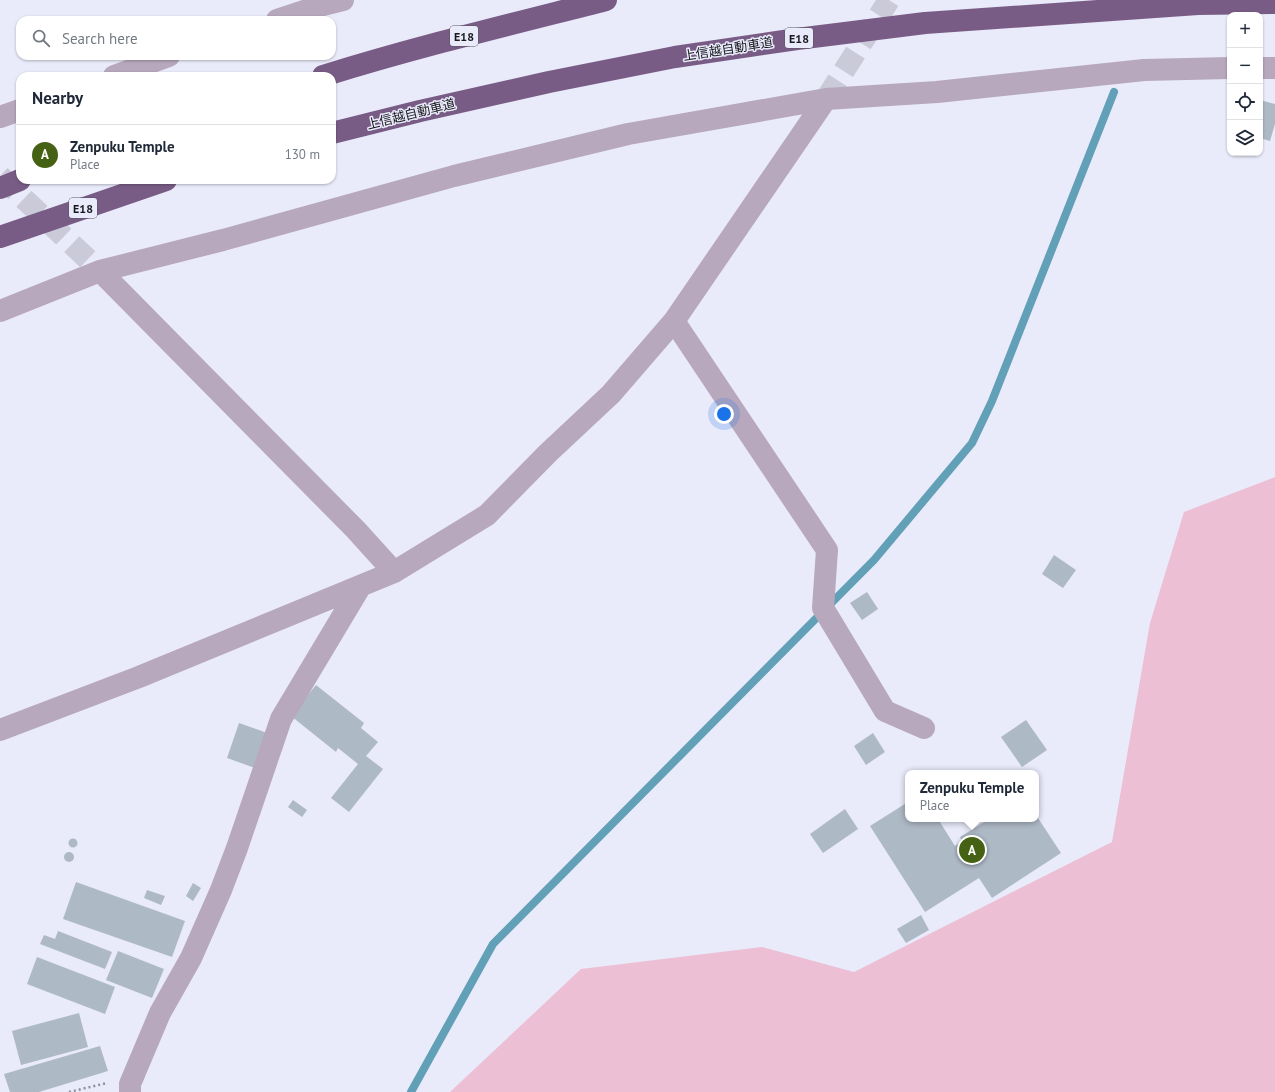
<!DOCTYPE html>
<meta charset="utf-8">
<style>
:root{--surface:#fff;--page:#f2f2f3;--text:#1f2937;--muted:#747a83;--line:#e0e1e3;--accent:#456214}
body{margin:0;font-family:"PT Sans","Noto Sans JP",sans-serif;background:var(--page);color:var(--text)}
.controls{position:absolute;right:12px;top:12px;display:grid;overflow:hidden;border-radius:8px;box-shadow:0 1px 3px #0004}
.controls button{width:36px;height:36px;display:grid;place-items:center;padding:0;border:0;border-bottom:1px solid var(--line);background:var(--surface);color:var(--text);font:20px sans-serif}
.you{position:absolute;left:724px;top:414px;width:14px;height:14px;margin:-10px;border:3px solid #fff;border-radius:50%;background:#1a73e8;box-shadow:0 0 0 6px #1a73e833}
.badge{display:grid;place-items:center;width:26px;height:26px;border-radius:50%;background:var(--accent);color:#fff;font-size:13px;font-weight:700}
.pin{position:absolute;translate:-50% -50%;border:2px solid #fff;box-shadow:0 1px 4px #0006}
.popup{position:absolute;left:905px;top:770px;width:134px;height:52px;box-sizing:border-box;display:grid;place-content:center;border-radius:8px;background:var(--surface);filter:drop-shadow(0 1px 3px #0005);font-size:13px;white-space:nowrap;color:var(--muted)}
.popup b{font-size:15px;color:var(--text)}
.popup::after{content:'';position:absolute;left:50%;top:100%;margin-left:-8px;border:8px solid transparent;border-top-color:var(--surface)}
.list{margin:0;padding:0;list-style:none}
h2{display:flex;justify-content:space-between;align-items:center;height:52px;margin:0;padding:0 16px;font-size:17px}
h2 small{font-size:13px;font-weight:400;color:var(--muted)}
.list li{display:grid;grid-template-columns:26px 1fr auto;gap:12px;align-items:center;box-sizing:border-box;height:60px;padding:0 16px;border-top:1px solid var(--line)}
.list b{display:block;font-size:15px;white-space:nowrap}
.list p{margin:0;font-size:13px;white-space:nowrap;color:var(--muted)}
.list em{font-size:13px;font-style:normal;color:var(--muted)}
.icon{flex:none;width:22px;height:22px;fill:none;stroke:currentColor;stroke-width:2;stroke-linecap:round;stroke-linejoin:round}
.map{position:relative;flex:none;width:1275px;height:1092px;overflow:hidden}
.search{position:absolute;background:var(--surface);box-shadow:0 1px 3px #0004;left:16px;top:16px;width:320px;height:44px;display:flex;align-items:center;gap:10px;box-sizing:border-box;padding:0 14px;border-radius:12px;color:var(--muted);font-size:15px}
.panel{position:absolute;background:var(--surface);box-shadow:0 1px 3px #0004;left:16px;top:72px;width:320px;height:112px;border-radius:12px}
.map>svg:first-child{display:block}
</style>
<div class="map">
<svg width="1275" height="1092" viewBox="0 0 1275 1092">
<rect width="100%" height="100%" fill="#e9eafa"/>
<path fill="#ecbfd5" d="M1275 477V1092H450L581 969 762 947 854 972 1112 842 1150 623 1184 512Z"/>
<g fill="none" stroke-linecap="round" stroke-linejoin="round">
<path stroke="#61a0b6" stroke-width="8" d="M411 1092 493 944 874 560 972 443 992 401 1114 92"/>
</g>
<path fill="#aeb9c6" d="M1260 100 1275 104V124L1270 141 1260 138Z
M1054 555 1076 570 1063 588 1042 574Z
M867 592 878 609 862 620 850 603Z
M316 685 364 723 361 728 378 742 366 756 383 769 349 812 331 798 358 764 338 748 336 752 291 716Z
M1026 720 1047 750 1022 767 1001 737Z
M239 723 267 733 255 768 227 758Z
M873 733 885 752 866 765 854 746Z
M293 800 307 810 302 817 288 807Z
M908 802V819H938L955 846 962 841 960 837 989 819H1036V815L1061 853 992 898 979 878 925 912 870 826Z
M845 809 858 829 823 853 810 834Z
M68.5 843a4.5 4.5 0 1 1 9 0a4.5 4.5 0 1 1-9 0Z
M64 857a5 5 0 1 1 10 0a5 5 0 1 1-10 0Z
M76 882 185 921 172 957 63 919Z
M193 883 201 888 193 901 186 896Z
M147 890 165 896 161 905 144 898Z
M921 915 929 930 906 943 897 929Z
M58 931 112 952 105 969 40 944 44 935 55 939Z
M118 951 164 969 152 998 106 980Z
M37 957 115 987 105 1014 27 984Z
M79 1013 88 1047 21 1065 12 1031Z
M100 1046 108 1071 39 1092H10L4 1074Z"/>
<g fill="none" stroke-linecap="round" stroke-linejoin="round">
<path stroke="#cacad9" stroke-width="22" stroke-dasharray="22 11" stroke-linecap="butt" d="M826 99 889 0
M0 176 100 271"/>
<path stroke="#8f909b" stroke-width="2.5" stroke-dasharray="2 3" stroke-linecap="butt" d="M69 1092 107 1083"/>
<path stroke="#b7a8bd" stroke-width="22" d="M277 20 319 6 343 0
M1260 68H1275
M114 76 169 56
M0 117 20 110
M100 271 356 530 394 572
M0 311 100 271 223 240 454 176 628 134 826 99 937 92 1144 70 1230 68
M674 321 827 550 823 608 885 711 924 728
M0 730 139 677 394 572 487 515 548 453 611 394 674 321 826 99
M130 1092V1084L160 1013 191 958 221 890 237 848 281 719 360 587"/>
<path stroke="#795c85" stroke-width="22" d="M323 76C416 47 512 24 606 0
M332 133 420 111 549 82 675 57 797 39 925 23 1198 4 1275 3
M0 188 20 180
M0 237 166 180"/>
</g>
<g text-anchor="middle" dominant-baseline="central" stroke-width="3" stroke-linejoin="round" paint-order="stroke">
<g fill="#e9eafa" stroke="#56565f" stroke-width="1">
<rect x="450" y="26" width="28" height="20" rx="3"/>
<rect x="785" y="28" width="28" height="20" rx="3"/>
<rect x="69" y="198" width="28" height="20" rx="3"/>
</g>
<g font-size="12" font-weight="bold" fill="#17171c">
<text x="464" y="36">E18</text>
<text x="799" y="38">E18</text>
<text x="83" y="208">E18</text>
</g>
<g font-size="13" fill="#17171c" stroke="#e9eafa">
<text transform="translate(728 49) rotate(-9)">上信越自動車道</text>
<text transform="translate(411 114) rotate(-14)">上信越自動車道</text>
</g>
</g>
</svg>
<div class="controls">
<button>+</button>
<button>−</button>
<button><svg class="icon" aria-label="locate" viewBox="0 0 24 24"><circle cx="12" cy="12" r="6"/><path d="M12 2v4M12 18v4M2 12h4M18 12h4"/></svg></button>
<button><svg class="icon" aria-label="layers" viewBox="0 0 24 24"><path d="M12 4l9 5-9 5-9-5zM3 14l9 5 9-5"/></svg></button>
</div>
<div class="you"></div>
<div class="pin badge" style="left:972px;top:850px">A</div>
<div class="popup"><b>Zenpuku Temple</b>Place</div>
<div class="search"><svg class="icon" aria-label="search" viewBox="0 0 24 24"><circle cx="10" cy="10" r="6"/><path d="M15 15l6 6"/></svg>Search here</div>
<section class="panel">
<h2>Nearby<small></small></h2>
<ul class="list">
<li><span class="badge">A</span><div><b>Zenpuku Temple</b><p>Place</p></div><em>130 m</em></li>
</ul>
</section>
</div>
